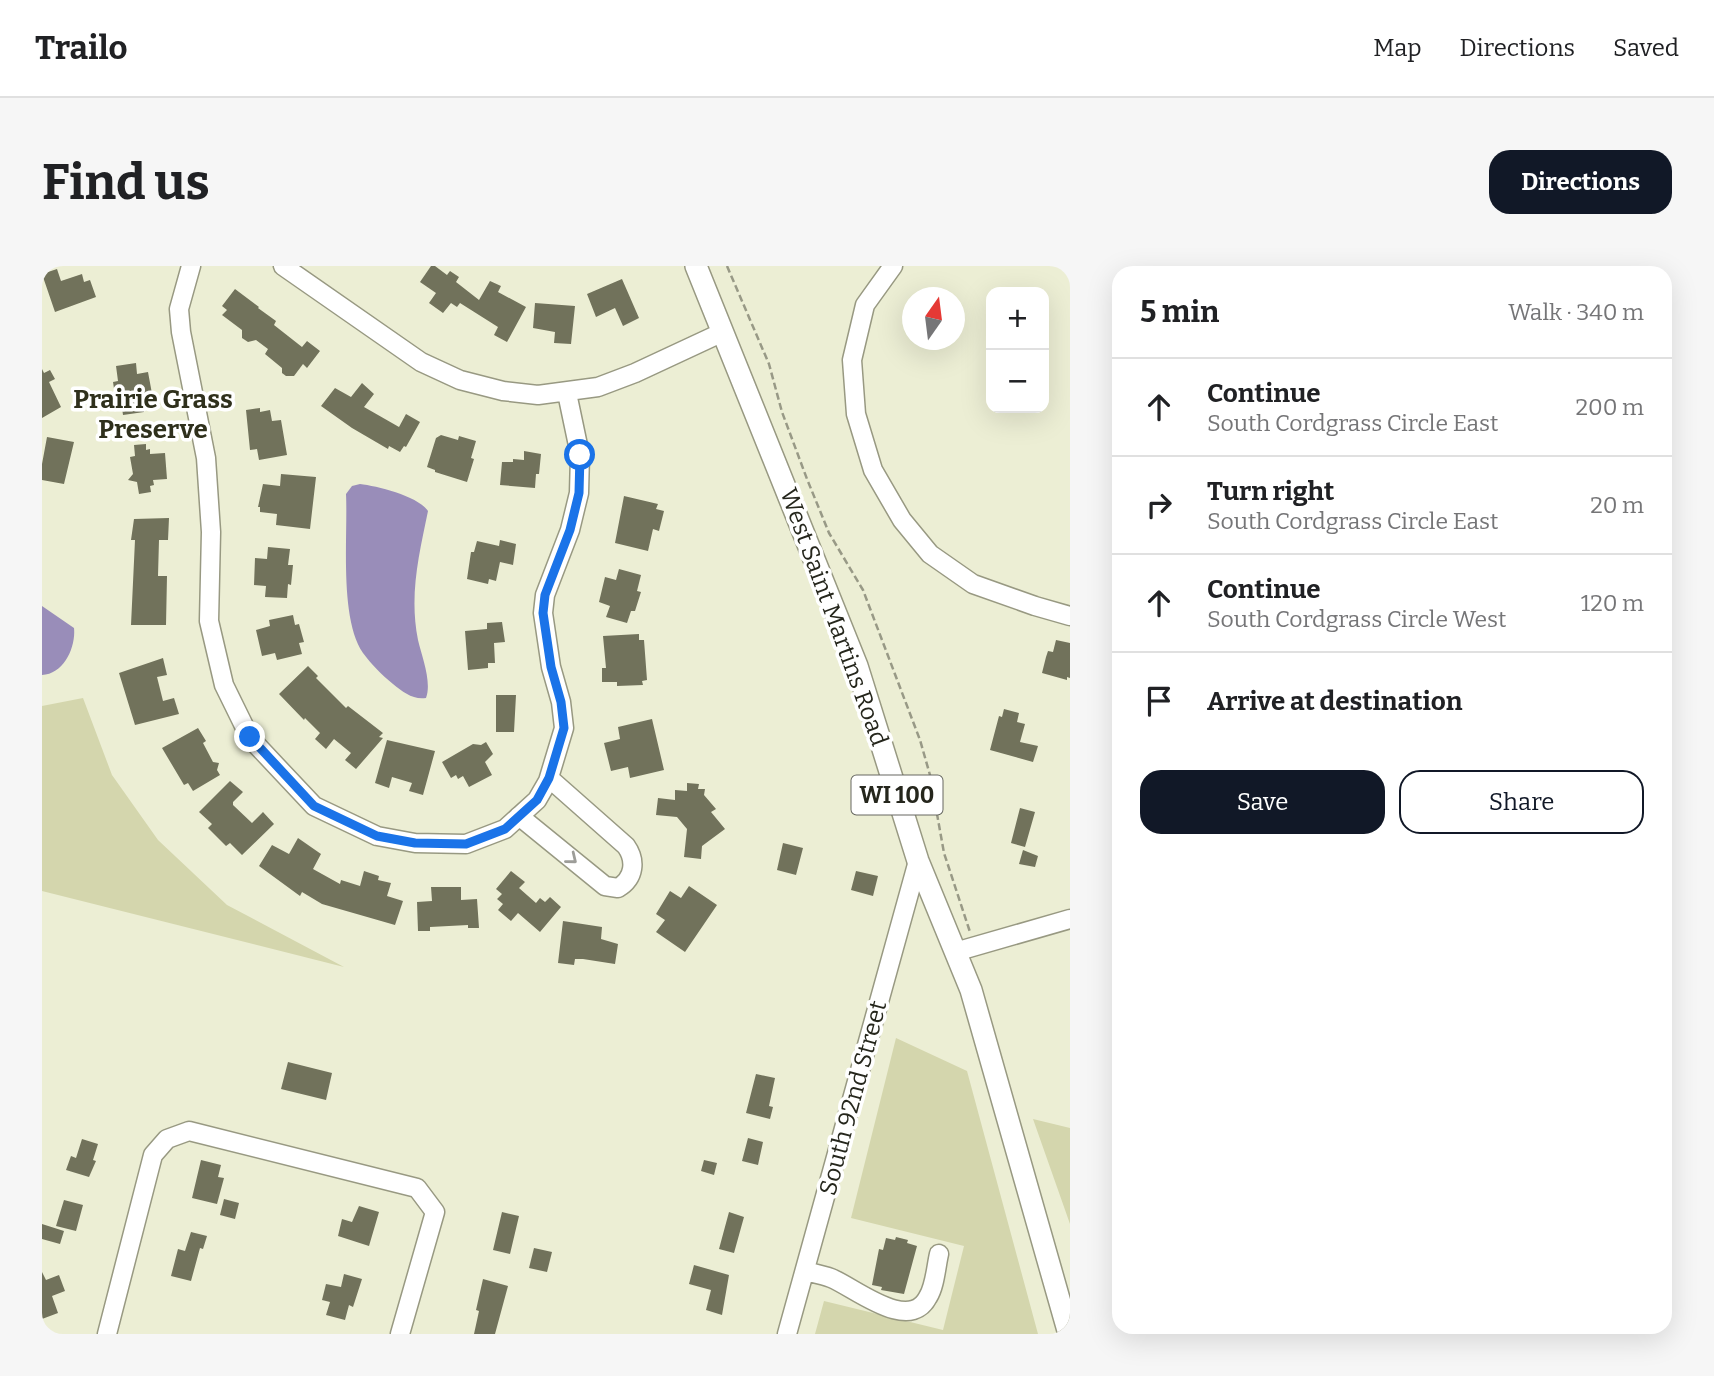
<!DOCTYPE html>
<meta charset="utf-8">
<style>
:root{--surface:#fff;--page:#f6f6f6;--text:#202124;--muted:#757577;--line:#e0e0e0;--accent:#111827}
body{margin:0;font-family:Bitter,serif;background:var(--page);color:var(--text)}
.controls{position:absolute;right:21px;top:21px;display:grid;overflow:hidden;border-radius:14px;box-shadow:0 7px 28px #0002}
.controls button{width:63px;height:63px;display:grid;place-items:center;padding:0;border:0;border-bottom:2px solid var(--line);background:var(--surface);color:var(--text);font:35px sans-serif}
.compass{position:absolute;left:860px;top:21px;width:63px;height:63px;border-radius:50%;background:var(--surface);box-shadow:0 7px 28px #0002;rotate:14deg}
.stop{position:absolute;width:21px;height:21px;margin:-16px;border:5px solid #1a73e8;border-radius:50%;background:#fff}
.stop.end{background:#1a73e8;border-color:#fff;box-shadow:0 2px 7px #0008}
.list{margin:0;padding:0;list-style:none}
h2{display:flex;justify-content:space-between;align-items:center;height:91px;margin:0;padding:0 28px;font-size:30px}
h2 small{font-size:23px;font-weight:400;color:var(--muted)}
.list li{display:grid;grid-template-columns:46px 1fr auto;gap:21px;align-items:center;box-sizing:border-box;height:98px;padding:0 28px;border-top:2px solid var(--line)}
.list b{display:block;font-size:26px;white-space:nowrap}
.list p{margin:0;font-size:23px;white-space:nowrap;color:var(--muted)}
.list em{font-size:23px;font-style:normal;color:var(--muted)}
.actions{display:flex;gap:14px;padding:21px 28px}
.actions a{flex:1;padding:16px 0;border:2px solid var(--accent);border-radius:21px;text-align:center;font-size:24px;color:var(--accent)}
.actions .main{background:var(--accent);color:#fff}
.icon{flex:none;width:38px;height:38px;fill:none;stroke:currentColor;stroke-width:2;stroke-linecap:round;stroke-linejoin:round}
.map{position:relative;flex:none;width:1028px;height:1068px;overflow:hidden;border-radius:21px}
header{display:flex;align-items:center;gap:42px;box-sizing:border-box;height:98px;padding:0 35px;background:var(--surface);border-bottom:2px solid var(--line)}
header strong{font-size:33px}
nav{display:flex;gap:38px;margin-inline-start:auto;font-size:24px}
.intro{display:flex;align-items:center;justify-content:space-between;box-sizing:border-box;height:168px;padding:0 42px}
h1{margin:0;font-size:49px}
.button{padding:18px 32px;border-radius:21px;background:var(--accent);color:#fff;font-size:24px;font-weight:700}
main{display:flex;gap:42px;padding:0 42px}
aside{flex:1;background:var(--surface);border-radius:21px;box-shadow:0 7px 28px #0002}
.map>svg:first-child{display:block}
</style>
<header>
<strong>Trailo</strong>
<nav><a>Map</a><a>Directions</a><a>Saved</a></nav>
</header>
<div class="intro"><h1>Find us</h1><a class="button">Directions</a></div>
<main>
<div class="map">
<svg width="1028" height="1068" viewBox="0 0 1028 1068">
<rect width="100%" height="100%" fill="#eceed4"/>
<path fill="#d4d6ad" d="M41 432 70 509 116 574 185 639 302 701 0 625V440Z
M854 772 925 805 996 1068H773L782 1035 901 1064 922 980 809 952Z
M991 853 1028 862V958Z"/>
<path fill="#998db9" d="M318 218C335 220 376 230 386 245 377 289 367 329 376 374 380 391 390 416 384 432 371 434 361 426 351 418 340 409 329 398 321 387 297 352 306 270 304 228L310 220Z
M0 340 32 362C34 381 22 408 0 409Z"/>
<path fill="#71725b" d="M389 0H393L405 9 408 5 417 11 414 16 437 34 448 15 459 20 456 26 484 41 465 76 452 69 456 61 418 37 415 41 409 37 401 47 387 37 394 27 378 16Z
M15 3 19 15 40 8 42 16 48 14 54 31 13 46 0 8Z
M580 13 597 52 581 60 573 42 554 51 545 28Z
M193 23 217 41 216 42 234 55 232 59 260 81 265 75 278 85 265 102 261 98 252 110H244L240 107V102L223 88 226 83 214 74 206 76 200 72V64L180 49 185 44 180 40Z
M493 37 533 40 529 78 512 77 513 66 491 62Z
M94 97 95 108 106 106 111 133 100 135 102 146 81 149 79 135 74 136 71 116 76 115 74 100Z
M0 103 2 107 8 104 13 113 7 116 19 141 0 152Z
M320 117 332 128 322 141 357 161 364 148 378 156 364 181 362 180 358 186 347 180 346 183 310 162 279 140 293 122 309 131Z
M218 142V146L228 144 230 155 239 154 245 189 217 194 215 183 208 184 204 144Z
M399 169 416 174 417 170 434 175 429 192 432 193 425 216 393 206V204L385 201 394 172Z
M5 171 32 176 22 218 0 214V198Z
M104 178V184L108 183V188L123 187 125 213 111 214 112 219 108 220 109 226 97 228 95 216 86 214 91 208 88 191 93 190 92 179Z
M482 185 499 188 497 208H494L493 222 458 219 460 196H471V193L482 194Z
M239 208 274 211 268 263 234 259 235 248 218 246V241H216L221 218 238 220Z
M582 230 616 238 614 243 622 245 617 265 611 263 606 285 573 277Z
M127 252 126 274H117L116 310H125L124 359H89L93 274H89L92 253Z
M458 274 474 278 471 299 458 296 454 315 447 313 446 318 425 313 429 286H432L435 275 457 280Z
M226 281 248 283 246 299H251L249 319 246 318 245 332 223 331 224 320 212 319 213 292 225 293Z
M577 303 599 309 595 325 599 326 593 345H589L585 357 564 351 568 340 557 336 563 311 574 314Z
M251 349 253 359 257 358 262 376 257 377 260 388 235 394 233 387 220 390 214 364 228 360 227 354Z
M460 356 463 376 452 377 453 397H446V402L426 404 423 365 445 363V357Z
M597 368V374H602L605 414 600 415 601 419 575 420V416H560V402H564L561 370Z
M1014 374 1028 377V412L1025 411V414L1000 407 1004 391 1006 385 1011 386Z
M121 392 125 409 115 411 121 435 132 432 137 448 93 459 77 407Z
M266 400 276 410 274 412 304 442 306 440 341 467 337 471 341 472 314 503 303 494 309 487 292 473 284 483 273 473 278 467 263 452 262 454 237 428Z
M454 429H474L472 466H454Z
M962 443 977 447 975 456 983 458 978 476 996 480 991 496 948 484 957 450 960 451Z
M610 453 622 504 588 512 586 501 569 505 562 477 578 473 576 461Z
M156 462 164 475 161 477 171 496 177 497 175 504 178 509 151 525 146 517 142 519 120 482Z
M345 474 393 485 381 529 367 525 370 517 350 511 347 522 333 517Z
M444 476 451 488 443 496 450 509 427 521 421 510 416 513 414 509 409 512 400 496 431 478 439 479Z
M188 515 201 526 191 536V539L210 557 221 546 232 558 200 589 188 577 184 580 166 562 170 558 157 546Z
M645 517 657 518 656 523H663L662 529 674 543 669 546 683 563 660 580 659 593 642 591 645 563 635 551 614 549 616 532 633 534V524L645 525Z
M978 542 993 546 983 581 969 577Z
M256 572 279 588 271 603 298 618 299 614 318 620 322 605 337 610 336 614 349 617 345 630 361 635 353 659 280 638 260 626 258 630 217 600 230 579 247 588Z
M741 577 761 582 754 609 735 604Z
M981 584 996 590 993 601 977 598Z
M469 605 483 616 477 622 494 637 498 632 503 636 508 631 519 641 498 666 476 647 469 655 456 644 461 638 455 633 460 628 454 623Z
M814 605 836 610 831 630 809 624Z
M647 620 675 639 643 686 614 666 623 654 614 648 628 625 639 632Z
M389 621H419V634L435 633 437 662H426V659L388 661V665H376L375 636 390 635Z
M521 655 560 661 559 673 576 678 573 698 541 693H533L532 699 516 697Z
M246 796 290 807 284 834 239 823Z
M714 808 733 812 727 840 731 841 728 853 704 847Z
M706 872 721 876 716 899 700 895Z
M40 873 56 878 51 894 54 895 47 911 24 904 29 890 34 892Z
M159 894 179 899 176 911 182 912 175 938 150 932Z
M662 894 675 897 672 909 659 905Z
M182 933 197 937 193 953 178 949Z
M22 934 41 939 34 965 14 960Z
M317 940 337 946 327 980 296 970 300 953 310 956Z
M460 946 477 950 468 988 451 984Z
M687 946 702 951 692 987 677 983Z
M0 958 22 965 18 978 0 973Z
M149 966 165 970 161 983 158 982 149 1015 129 1010 136 983 143 985Z
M854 971 866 974 865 977 875 980 862 1028 839 1024 840 1021 830 1019 837 983 841 984 844 972 853 974Z
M492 982 510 986 505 1006 487 1002Z
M652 999 687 1009 680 1049 664 1044 669 1024 647 1018Z
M0 1006 4 1014 17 1009 23 1025 10 1030 16 1047 0 1053Z
M302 1008 320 1013 311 1041 307 1039 303 1054 284 1049 288 1036 280 1034 284 1018 299 1021Z
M441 1013 466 1020 453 1068H432L437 1045 434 1044Z"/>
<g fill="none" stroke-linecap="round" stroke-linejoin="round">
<defs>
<path id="minor" d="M149 0 137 43 139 66 164 192 169 266 167 355 182 419 208 472 272 540 335 570 373 577 424 578 463 563 495 534 506 515 522 462 519 436 509 401 501 347 503 329 528 264 537 227 538 189 525 127
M241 0 379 96 418 114 461 125 496 129 556 121 593 107 681 66
M851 0 823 39 810 94 814 148 831 204 860 254 888 288 931 318 993 340 1028 350
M477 550 563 620 576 622C593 612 594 594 584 580L507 512
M913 686 1028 653
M763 1005C771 1007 781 1009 789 1012 812 1021 867 1068 886 1031 893 1020 894 1001 897 988
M65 1068 111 889 125 873 147 865 375 922 393 946 358 1068
M745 1068 876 595"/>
<path id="major" d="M654 0 815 400 876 595 929 724 1027 1068"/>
</defs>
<use href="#minor" stroke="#989982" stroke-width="21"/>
<use href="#major" stroke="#989982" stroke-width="24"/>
<path stroke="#989986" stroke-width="2.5" stroke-dasharray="7 3.5" stroke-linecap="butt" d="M685 0 727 98 740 146 765 213 787 267 821 324 878 474 888 509 902 587 928 666"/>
<use href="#minor" stroke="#fff" stroke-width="18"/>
<use href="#major" stroke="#fff" stroke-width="21"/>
</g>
<defs><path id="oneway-chevron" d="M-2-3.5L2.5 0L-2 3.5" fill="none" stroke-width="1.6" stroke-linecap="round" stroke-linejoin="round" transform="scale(1.75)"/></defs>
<use stroke="#9d9d99" href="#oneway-chevron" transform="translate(530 593) rotate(39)"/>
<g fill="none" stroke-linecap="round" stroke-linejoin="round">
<path stroke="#1a73e8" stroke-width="9" d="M208 471 272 540 335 570 373 577 424 578 463 563 495 534 507 512 522 462 519 436 509 401 501 347 503 329 528 264 537 227 538 189"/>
</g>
<g text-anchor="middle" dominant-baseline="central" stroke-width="7" stroke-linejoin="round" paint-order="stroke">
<rect fill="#fff" stroke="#666760" stroke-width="2" x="809.5" y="509.5" width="91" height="39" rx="5"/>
<g font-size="23" font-weight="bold" fill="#25261c">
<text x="855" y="529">WI 100</text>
</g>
<g font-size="24" fill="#25261c" stroke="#fff">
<text transform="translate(792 351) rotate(70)">West Saint Martins Road</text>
<text transform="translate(811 832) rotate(-75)">South 92nd Street</text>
</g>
<g font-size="26" font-weight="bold" fill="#2f301c" stroke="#fff">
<text x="111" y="133">Prairie Grass<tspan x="111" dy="30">Preserve</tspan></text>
</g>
</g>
</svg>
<div class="controls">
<button>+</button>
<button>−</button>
</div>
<svg class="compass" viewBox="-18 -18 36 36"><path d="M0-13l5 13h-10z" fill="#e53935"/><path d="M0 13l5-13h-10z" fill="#757577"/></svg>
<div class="stop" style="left:538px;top:189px"></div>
<div class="stop end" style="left:208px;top:471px"></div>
</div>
<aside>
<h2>5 min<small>Walk · 340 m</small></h2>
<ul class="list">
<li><svg class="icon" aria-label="ahead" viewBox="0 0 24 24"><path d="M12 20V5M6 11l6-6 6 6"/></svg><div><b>Continue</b><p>South Cordgrass Circle East</p></div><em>200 m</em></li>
<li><svg class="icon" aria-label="right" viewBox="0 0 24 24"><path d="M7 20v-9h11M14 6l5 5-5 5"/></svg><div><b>Turn right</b><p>South Cordgrass Circle East</p></div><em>20 m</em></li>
<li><svg class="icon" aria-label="ahead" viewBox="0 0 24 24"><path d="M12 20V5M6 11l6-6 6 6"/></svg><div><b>Continue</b><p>South Cordgrass Circle West</p></div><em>120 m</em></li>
<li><svg class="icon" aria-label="arrive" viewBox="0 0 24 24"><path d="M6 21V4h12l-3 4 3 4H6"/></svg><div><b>Arrive at destination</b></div></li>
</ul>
<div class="actions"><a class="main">Save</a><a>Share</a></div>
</aside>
</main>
